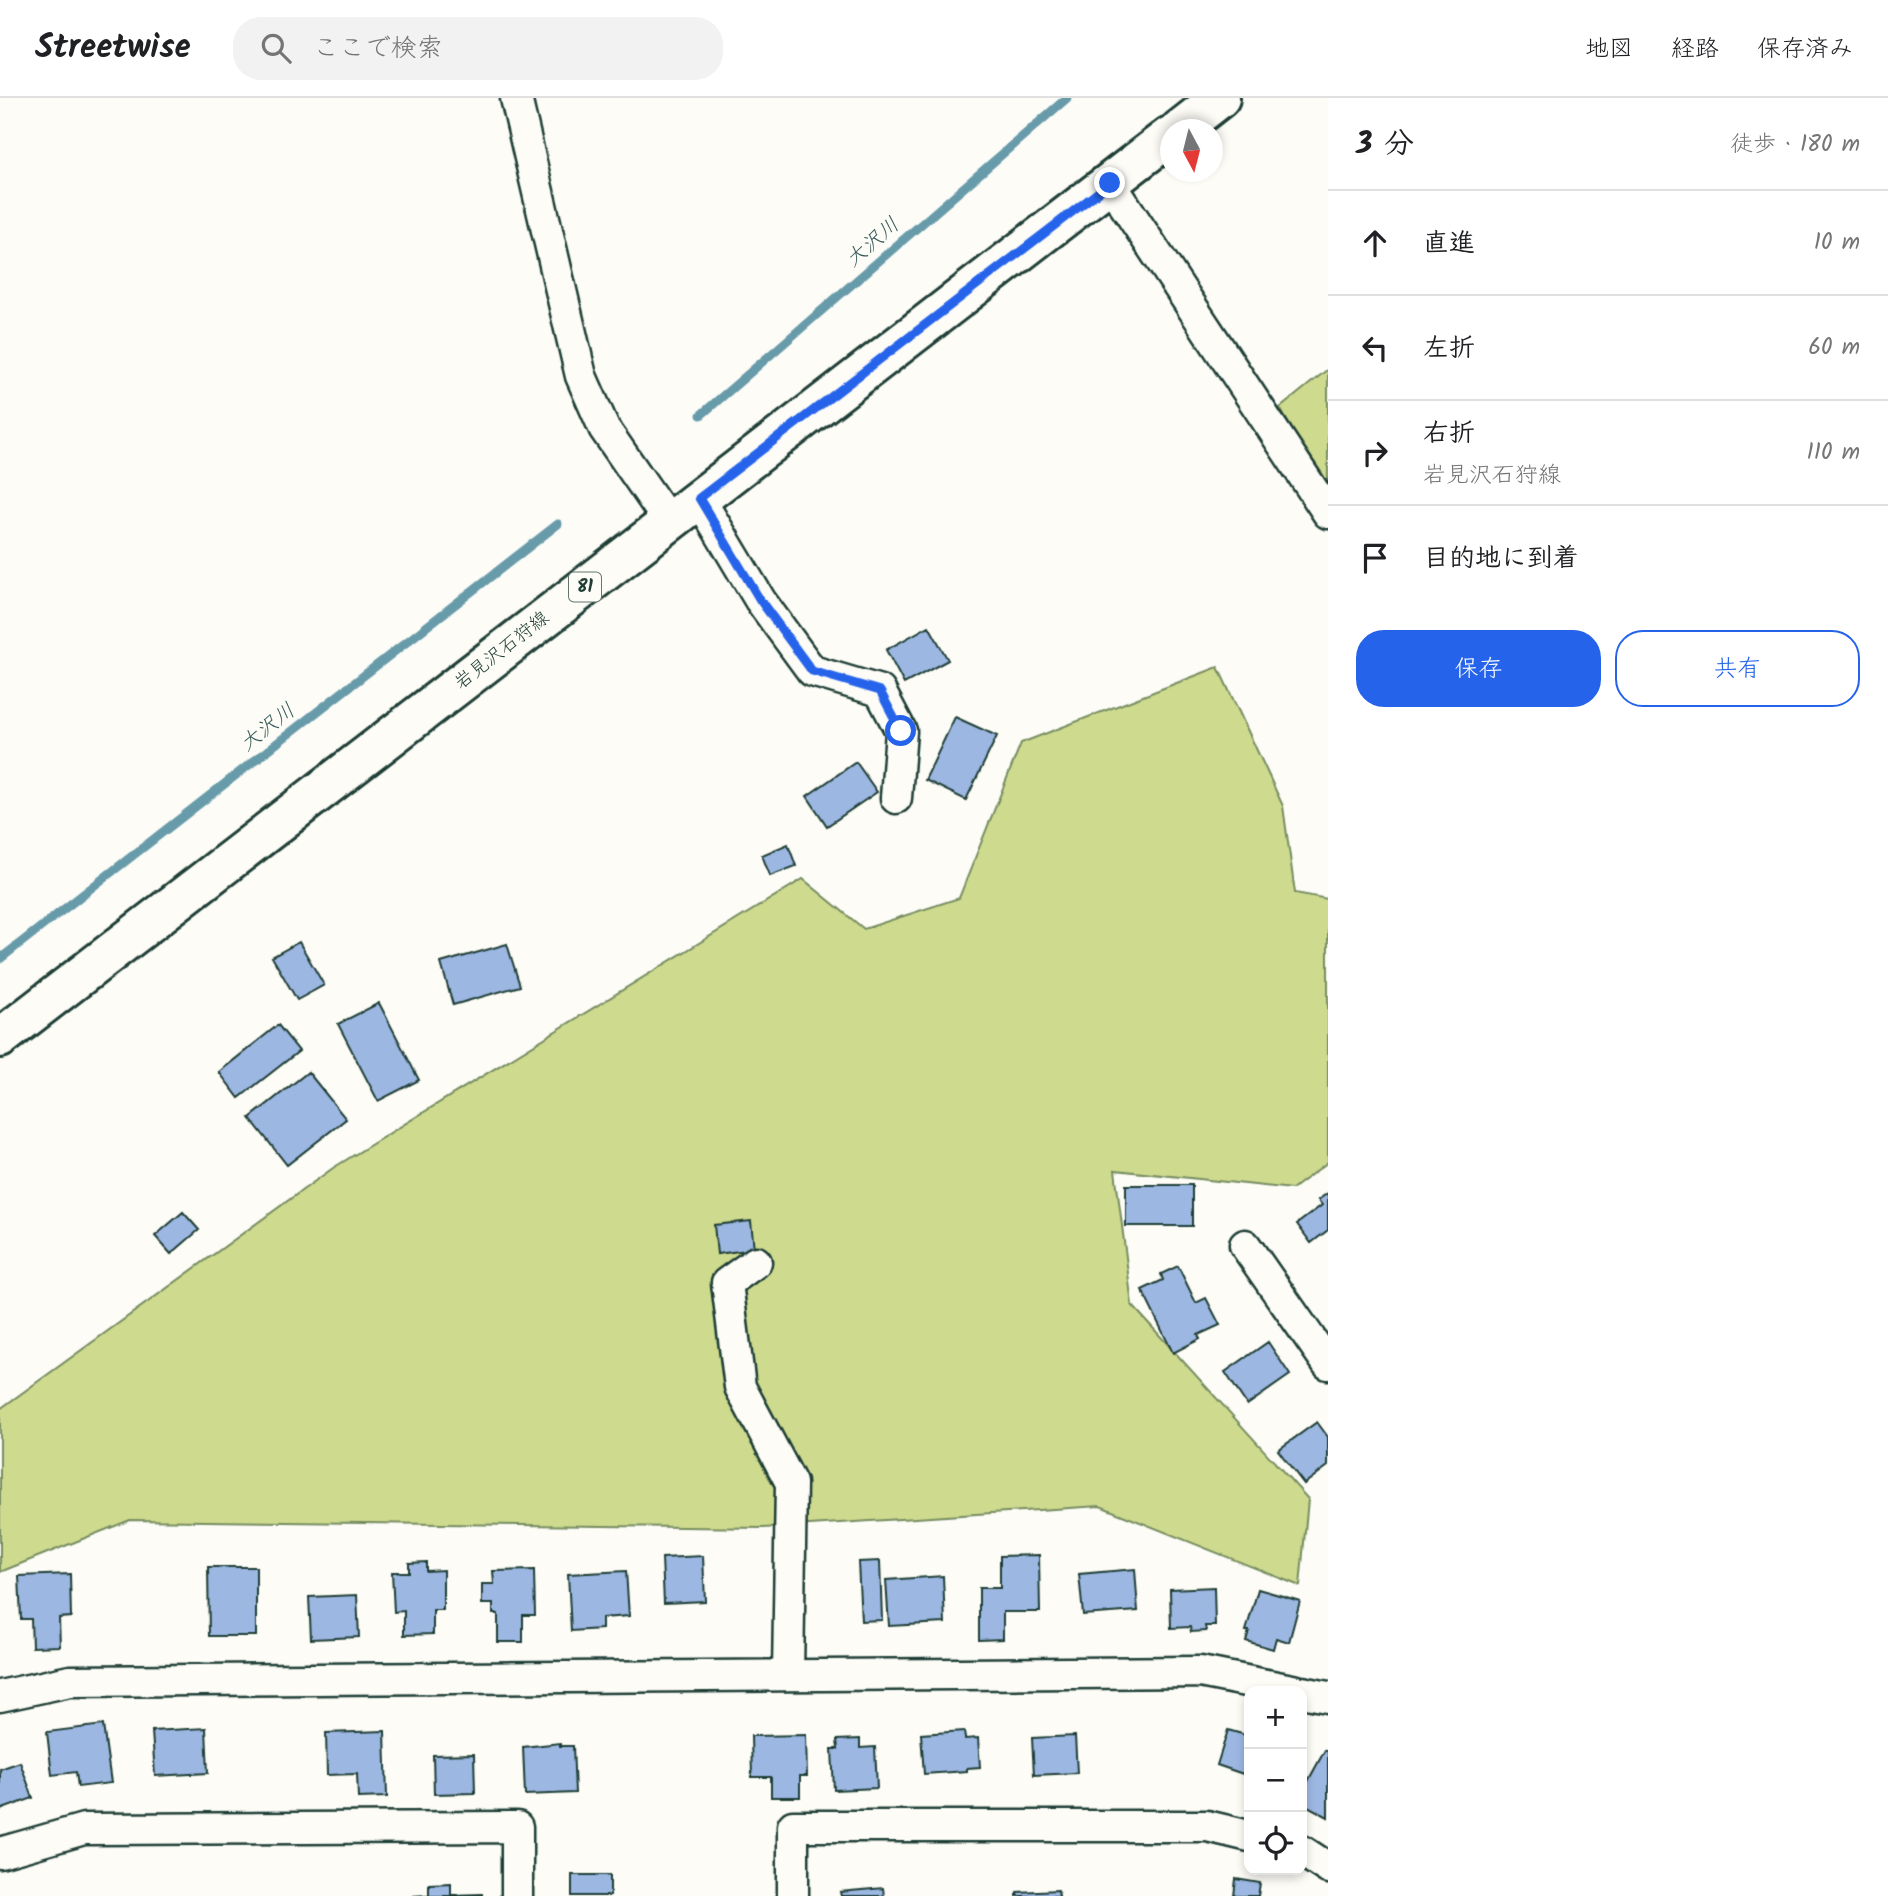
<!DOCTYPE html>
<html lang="ja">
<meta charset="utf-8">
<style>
:root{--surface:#fff;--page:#f2f2f2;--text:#202124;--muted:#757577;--line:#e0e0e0;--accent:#2563eb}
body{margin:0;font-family:Kalam,"Klee One",sans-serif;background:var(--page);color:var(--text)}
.controls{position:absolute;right:21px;bottom:21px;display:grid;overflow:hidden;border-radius:14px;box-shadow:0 4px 10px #0003}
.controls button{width:63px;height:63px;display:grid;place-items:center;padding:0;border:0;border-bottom:2px solid var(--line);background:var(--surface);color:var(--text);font:35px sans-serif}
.compass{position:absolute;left:1160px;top:21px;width:63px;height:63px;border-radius:50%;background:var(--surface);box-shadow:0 4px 10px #0003;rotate:173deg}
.stop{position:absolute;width:21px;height:21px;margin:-16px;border:5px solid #2563eb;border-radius:50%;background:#fff}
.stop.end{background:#2563eb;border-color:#fff;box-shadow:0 2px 7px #0008}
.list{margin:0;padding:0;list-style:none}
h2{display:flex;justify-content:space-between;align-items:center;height:91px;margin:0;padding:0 28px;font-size:30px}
h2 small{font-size:23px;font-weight:400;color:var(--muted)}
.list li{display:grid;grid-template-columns:46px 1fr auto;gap:21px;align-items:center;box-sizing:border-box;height:105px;padding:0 28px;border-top:2px solid var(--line)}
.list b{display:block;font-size:26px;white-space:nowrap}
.list p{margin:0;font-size:23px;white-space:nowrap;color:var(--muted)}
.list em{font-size:23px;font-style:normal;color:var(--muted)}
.actions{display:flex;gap:14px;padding:21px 28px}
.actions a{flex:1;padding:16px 0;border:2px solid var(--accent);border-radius:28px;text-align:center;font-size:24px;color:var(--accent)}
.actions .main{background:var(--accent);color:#fff}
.icon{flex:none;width:38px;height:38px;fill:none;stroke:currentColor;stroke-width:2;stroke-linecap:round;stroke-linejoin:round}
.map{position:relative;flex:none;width:1328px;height:1798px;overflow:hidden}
header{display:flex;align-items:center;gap:42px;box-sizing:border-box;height:98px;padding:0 35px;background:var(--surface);border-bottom:2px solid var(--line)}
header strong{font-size:33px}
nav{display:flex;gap:38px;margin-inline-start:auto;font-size:24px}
.search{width:490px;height:63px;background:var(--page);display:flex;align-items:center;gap:18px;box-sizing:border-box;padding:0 24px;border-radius:28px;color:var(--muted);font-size:26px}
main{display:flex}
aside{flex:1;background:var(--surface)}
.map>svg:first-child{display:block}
</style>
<header>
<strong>Streetwise</strong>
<div class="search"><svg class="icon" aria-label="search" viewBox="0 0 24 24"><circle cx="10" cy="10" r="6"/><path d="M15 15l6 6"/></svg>ここで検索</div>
<nav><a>地図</a><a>経路</a><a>保存済み</a></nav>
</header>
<main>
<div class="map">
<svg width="1328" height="1798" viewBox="0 0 1328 1798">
<rect width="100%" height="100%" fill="#fdfcf7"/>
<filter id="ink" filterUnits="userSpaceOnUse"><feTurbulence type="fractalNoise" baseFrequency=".0143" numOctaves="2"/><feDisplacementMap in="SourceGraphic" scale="14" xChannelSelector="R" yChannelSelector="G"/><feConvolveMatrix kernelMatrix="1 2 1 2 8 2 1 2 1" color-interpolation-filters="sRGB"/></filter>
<g filter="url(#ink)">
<path fill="#ceda8e" stroke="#768c61" stroke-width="2" d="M1328 271V399L1280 310Z
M1218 569 1283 708 1295 795 1328 801V1064L1292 1091 1115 1072 1132 1207 1308 1401 1300 1488 1100 1408 764 1430 130 1422 0 1474V1311L333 1070 803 781 864 831 959 800 1021 645Z"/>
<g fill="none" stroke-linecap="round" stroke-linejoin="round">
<path stroke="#679baa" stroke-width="9" d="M701 317 1067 0
M0 861 558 426"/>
</g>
<path fill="#9db7e3" stroke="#1f3d34" stroke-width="2" d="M929 528 948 562 904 586 886 552Z
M955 619 997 638 966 702 925 682Z
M856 664 877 694 827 728 807 698Z
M788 746 796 768 770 778 762 757Z
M299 844 324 887 297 902 272 859Z
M507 846 520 888 453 907 441 865Z
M379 905 419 982 378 1003 338 926Z
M278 927 299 953 239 1000 219 974Z
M308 974 346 1021 287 1067 250 1020Z
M1126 1087H1192V1128H1126Z
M1328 1095V1132L1311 1145 1297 1126 1322 1107 1318 1102Z
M183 1114 199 1132 171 1156 155 1138Z
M751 1123 754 1151 717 1156 714 1127Z
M1178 1168 1196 1205 1206 1200 1220 1227 1198 1237 1200 1241 1173 1255 1142 1192 1163 1182 1161 1176Z
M1268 1244 1290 1277 1247 1307 1225 1274Z
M1317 1324 1328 1339V1368L1304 1386 1278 1352Z
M1039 1457 1040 1514H1003V1541L979 1542V1490H1000V1458Z
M703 1458 705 1503 664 1505 662 1460Z
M880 1463 882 1522 861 1523 858 1464Z
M426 1464V1473L443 1472V1512H433V1536L404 1537V1513L394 1514 392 1474H409V1465Z
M208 1469H256V1538H209Z
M1135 1471 1138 1513 1083 1517 1079 1476Z
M534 1472 535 1517H523V1544H498V1516H493V1506H482V1486H494L493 1473Z
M626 1473 629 1518 602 1520V1531L571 1533 568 1476Z
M70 1476 71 1519 59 1520 60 1548 32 1549 31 1521H21L19 1478Z
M943 1478 945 1525 889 1528 886 1482Z
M1214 1489 1215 1528H1205L1206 1533 1191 1534 1190 1529 1171 1530 1170 1491Z
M1258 1491 1300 1503 1289 1544 1276 1540 1273 1551 1246 1543 1249 1533H1246Z
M357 1497 359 1539 311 1541 309 1499Z
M103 1627 111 1685 78 1689 76 1674 52 1677 47 1634Z
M206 1630 208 1675 155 1678 152 1633Z
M1228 1632 1249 1638V1678L1217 1667Z
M385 1633 387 1699 358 1700 357 1676 327 1677 326 1635Z
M964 1633 965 1641 978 1640 980 1669 967 1670V1673L924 1676 921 1636Z
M806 1637 807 1678H800V1699H771V1679H752L751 1638Z
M1075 1638 1077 1675 1034 1677 1032 1640Z
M860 1641V1650L875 1649 877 1690 834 1692 832 1651H838L837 1642Z
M560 1645V1648H573L575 1695 525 1697 523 1649Z
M1325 1652 1328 1654V1719L1302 1705V1694Z
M474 1656 475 1695 434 1696 433 1657Z
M20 1664 33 1700 0 1712V1671Z
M572 1777H610V1798H572Z
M1236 1781 1260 1785 1258 1798H1234Z
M451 1785V1797L482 1796V1798H412L429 1797V1786Z
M883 1790 884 1798H841L840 1794Z
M1058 1792 1059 1798H1017V1794Z"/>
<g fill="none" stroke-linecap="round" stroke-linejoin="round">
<defs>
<path id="minor" d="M516 0 581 278 604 330 669 424
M1110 85 1328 415
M699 400 760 502 812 573 880 593 901 633 896 700
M1245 1147 1328 1266
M756 1164 727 1185 740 1289 791 1385 788 1577
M1302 1594 1328 1599
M0 1598 70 1583 1200 1574 1297 1593
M1302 1753 1328 1770
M0 1755 84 1731 517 1729V1798
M793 1798V1728H1207L1249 1738"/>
<path id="major" d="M1179 32 1220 0
M0 940 1170 38"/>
</defs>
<use href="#minor" stroke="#1f3d34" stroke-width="35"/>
<use href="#major" stroke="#1f3d34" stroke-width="44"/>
<use href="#minor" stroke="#fdfcf7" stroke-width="30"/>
<use href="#major" stroke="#fdfcf7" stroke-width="38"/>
</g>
</g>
<g fill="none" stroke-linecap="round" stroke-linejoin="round" filter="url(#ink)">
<path stroke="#2563eb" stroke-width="9" d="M901 633 880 593 812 573 760 502 699 400 1110 85"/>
</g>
<g text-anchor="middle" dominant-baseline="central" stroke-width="6" stroke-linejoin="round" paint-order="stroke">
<rect fill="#fdfcf7" stroke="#62766e" stroke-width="2" x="569" y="474.5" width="32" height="29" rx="5"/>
<g font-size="18" font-weight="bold" fill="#1f3d34">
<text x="585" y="489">81</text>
</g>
<g font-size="19" fill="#1f3d34" stroke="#fdfcf7">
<text transform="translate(502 553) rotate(-38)">岩見沢石狩線</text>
</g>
<g font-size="21" font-style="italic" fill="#375c5b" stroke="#fdfcf7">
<text transform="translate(873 145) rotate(-41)">大沢川</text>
<text transform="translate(268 630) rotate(-38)">大沢川</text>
</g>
</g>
</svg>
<div class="controls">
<button>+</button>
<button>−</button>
<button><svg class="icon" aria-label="locate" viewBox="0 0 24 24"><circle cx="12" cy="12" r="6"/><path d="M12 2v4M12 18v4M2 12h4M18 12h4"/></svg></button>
</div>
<svg class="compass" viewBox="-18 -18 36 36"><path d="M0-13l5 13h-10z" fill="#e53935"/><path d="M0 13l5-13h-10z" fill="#757577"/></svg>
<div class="stop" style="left:901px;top:633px"></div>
<div class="stop end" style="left:1110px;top:85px"></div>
</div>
<aside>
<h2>3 分<small>徒歩 · 180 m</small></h2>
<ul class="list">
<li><svg class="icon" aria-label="ahead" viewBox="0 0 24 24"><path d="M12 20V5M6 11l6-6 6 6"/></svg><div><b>直進</b></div><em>10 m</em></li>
<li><svg class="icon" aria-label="left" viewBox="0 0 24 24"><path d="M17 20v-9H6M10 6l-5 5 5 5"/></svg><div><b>左折</b></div><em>60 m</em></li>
<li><svg class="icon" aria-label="right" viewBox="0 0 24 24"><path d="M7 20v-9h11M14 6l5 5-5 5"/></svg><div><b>右折</b><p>岩見沢石狩線</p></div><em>110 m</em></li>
<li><svg class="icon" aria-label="arrive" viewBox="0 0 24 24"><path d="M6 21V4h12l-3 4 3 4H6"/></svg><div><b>目的地に到着</b></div></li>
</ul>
<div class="actions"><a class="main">保存</a><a>共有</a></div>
</aside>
</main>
